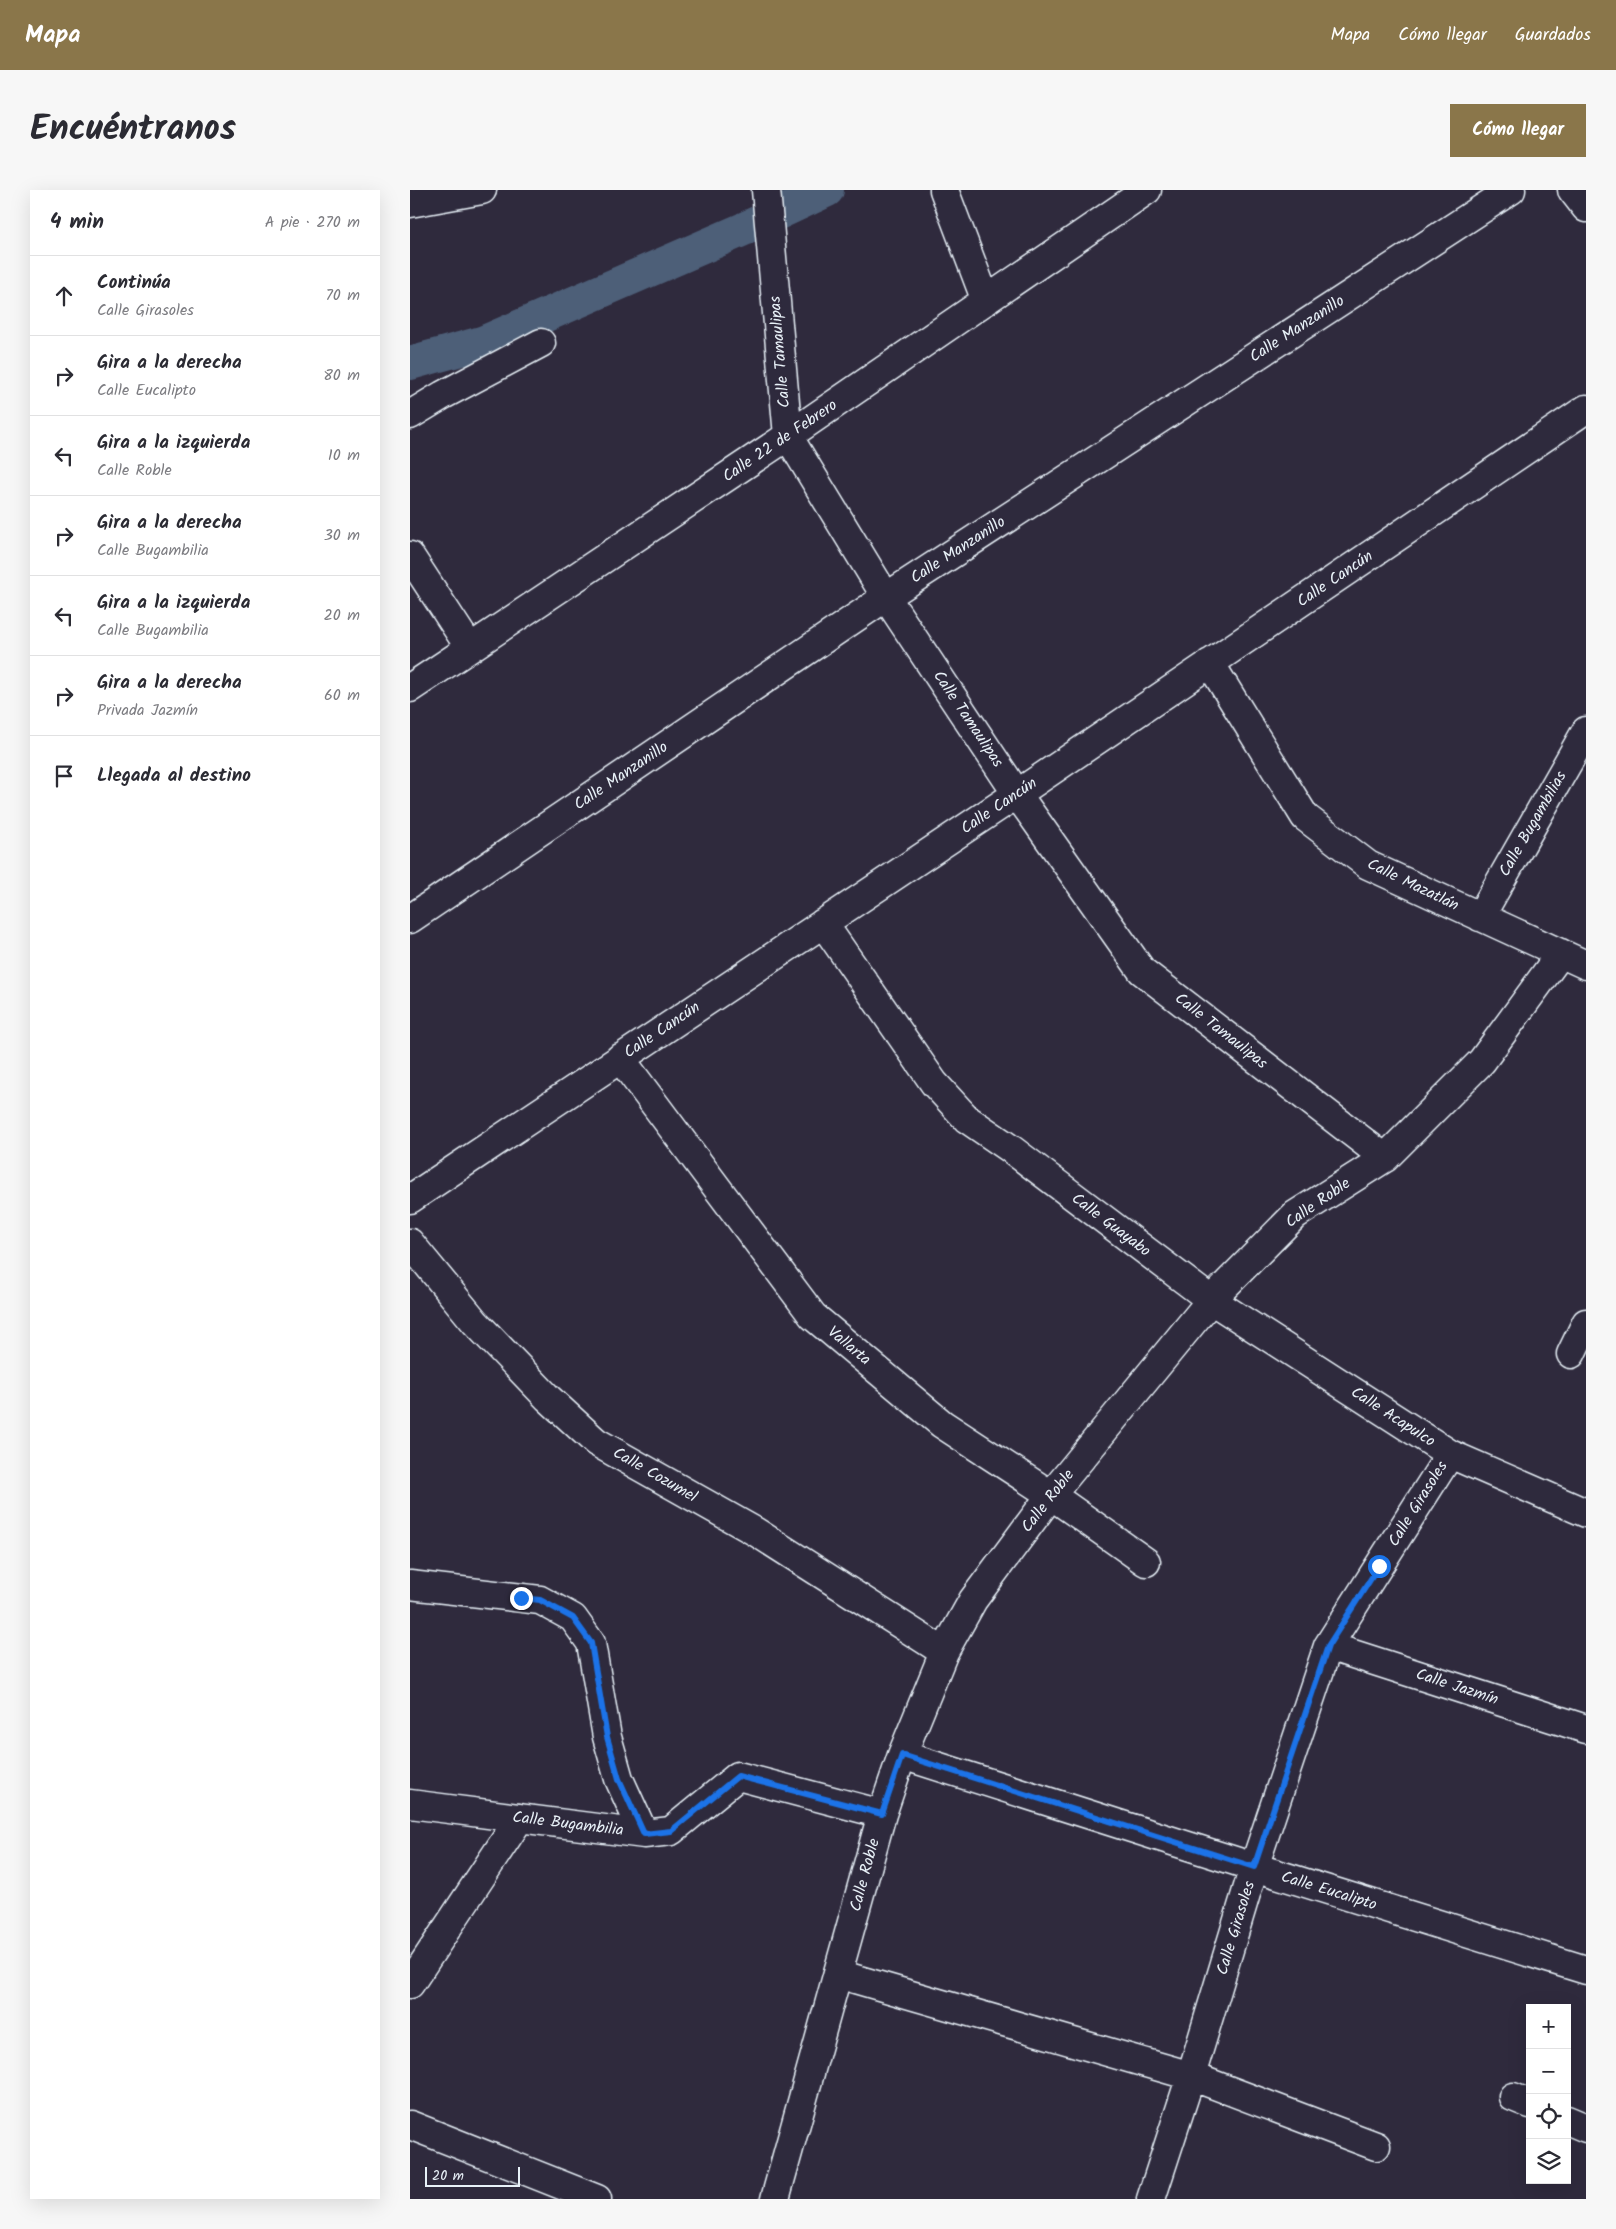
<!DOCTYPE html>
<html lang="es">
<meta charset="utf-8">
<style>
:root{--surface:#fff;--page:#f7f7f7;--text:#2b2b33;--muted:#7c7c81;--line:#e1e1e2;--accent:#8a764a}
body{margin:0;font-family:Kalam,sans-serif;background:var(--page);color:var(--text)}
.controls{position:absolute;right:15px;bottom:15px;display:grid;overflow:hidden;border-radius:0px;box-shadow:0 5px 20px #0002}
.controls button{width:45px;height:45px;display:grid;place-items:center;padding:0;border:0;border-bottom:1px solid var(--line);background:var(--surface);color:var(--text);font:25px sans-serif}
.scale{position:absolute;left:15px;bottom:12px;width:95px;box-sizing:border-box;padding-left:5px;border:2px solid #e8f1f8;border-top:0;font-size:14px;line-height:18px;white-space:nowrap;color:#e8f1f8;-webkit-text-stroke:4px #2f2a3d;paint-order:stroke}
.stop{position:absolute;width:15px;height:15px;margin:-11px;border:4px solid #1a73e8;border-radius:50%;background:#fff}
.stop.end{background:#1a73e8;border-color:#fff;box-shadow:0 1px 5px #0008}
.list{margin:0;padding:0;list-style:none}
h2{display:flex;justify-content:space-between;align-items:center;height:65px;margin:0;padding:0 20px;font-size:21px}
h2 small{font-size:16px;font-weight:400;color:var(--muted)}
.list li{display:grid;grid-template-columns:32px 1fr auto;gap:15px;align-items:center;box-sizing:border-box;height:80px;padding:0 20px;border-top:1px solid var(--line)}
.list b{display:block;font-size:19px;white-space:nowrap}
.list p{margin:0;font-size:16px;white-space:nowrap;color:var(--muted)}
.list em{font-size:16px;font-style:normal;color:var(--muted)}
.icon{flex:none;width:28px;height:28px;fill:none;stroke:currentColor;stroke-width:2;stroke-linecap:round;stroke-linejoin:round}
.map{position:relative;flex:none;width:1176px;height:2009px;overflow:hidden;border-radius:0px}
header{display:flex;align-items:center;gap:30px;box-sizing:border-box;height:70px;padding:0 25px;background:var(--accent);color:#fff}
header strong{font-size:24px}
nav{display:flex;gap:28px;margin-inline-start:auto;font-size:18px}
.intro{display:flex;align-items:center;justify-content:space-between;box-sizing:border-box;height:120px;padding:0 30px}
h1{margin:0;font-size:35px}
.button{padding:12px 22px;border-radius:0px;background:var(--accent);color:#fff;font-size:18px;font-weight:700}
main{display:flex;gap:30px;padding:0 30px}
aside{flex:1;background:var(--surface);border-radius:0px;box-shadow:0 5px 20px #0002}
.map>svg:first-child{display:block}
</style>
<header>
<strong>Mapa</strong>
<nav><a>Mapa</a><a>Cómo llegar</a><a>Guardados</a></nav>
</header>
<div class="intro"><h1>Encuéntranos</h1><a class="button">Cómo llegar</a></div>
<main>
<aside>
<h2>4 min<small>A pie · 270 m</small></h2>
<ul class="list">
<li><svg class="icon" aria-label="ahead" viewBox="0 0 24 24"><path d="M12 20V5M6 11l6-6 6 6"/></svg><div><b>Continúa</b><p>Calle Girasoles</p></div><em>70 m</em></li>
<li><svg class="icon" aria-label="right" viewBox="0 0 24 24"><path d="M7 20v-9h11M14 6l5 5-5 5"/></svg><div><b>Gira a la derecha</b><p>Calle Eucalipto</p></div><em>80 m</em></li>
<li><svg class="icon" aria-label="left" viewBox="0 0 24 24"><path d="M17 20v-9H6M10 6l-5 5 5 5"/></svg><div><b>Gira a la izquierda</b><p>Calle Roble</p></div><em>10 m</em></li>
<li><svg class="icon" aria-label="right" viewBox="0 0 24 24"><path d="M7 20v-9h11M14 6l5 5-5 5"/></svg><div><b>Gira a la derecha</b><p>Calle Bugambilia</p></div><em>30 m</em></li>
<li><svg class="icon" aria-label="left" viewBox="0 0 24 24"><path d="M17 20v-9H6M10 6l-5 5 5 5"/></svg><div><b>Gira a la izquierda</b><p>Calle Bugambilia</p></div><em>20 m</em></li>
<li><svg class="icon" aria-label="right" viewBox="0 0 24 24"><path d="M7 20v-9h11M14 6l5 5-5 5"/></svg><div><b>Gira a la derecha</b><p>Privada Jazmín</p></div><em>60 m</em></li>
<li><svg class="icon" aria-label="arrive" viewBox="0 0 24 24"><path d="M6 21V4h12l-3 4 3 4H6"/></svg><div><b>Llegada al destino</b></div></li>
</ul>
</aside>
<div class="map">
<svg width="1176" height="2009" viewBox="0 0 1176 2009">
<rect width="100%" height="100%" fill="#2f2a3d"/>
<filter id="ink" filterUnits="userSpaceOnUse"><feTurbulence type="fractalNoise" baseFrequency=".02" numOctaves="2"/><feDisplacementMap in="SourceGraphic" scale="10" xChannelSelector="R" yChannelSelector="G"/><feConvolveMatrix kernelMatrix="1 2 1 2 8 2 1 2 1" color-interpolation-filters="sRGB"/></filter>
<g filter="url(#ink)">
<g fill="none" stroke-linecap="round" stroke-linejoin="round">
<path stroke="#4d5f78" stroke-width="34" d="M0 173 72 153 334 39 417 0"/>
<defs>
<path id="street" d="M356 0 378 246 476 407 607 604 732 781 975 968
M534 0 576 111
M1162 0 1176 18
M0 13 72 0
M0 225 33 205 131 153
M0 366 60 458
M800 473 895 627 958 675 1176 775
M0 498 378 246 737 0
M1070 727 1176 541
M0 729 476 407 1101 0
M413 733 524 893 557 929 601 959 801 1110 1040 1264 1176 1323
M210 868 403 1126 532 1234 641 1305 736 1372
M0 1009 607 604 1176 219
M0 1053 65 1132 138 1208 186 1252 346 1342 534 1462
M1161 1164 1176 1133
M0 1395 130 1410 163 1428 181 1453 197 1547 209 1589 234 1644
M918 1456 1176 1539
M492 1565 844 1677 1176 1780
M0 1614 234 1644 261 1641 328 1586 472 1624
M428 1784 781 1886 966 1956
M0 1794 110 1628
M1103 1907 1120 1914
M1157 1930 1176 1938
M0 1935 187 2009
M365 2009 472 1624 492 1565 534 1462 563 1410 641 1305 801 1110 885 1025 975 968 1072 871 1151 763
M741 2009 781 1886 844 1677 918 1456 1040 1264"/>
</defs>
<use href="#street" stroke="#e8f1f8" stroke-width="31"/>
<use href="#street" stroke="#2f2a3d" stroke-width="28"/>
</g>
</g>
<g fill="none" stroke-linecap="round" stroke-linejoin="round" filter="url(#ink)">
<path stroke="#1a73e8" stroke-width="6" d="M111 1408 130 1410 163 1428 181 1453 197 1547 209 1589 234 1644 261 1641 328 1586 472 1624 492 1565 844 1677 918 1456 969 1376"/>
</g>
<g text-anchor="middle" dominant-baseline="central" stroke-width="4" stroke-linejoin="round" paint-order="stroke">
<g font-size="16" fill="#e8f1f8" stroke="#2f2a3d">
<text transform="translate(887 139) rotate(-33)">Calle Manzanillo</text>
<text transform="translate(370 162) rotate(-95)">Calle Tamaulipas</text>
<text transform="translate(370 251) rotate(-34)">Calle 22 de Febrero</text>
<text transform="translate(548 360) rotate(-33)">Calle Manzanillo</text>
<text transform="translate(925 389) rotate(-34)">Calle Cancún</text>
<text transform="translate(558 529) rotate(56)">Calle Tamaulipas</text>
<text transform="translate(211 586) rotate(-34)">Calle Manzanillo</text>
<text transform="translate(589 616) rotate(-34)">Calle Cancún</text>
<text transform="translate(1123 634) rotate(-60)">Calle Bugambilias</text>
<text transform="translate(1003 695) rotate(26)">Calle Mazatlán</text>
<text transform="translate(252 840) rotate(-34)">Calle Cancún</text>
<text transform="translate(811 841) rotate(38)">Calle Tamaulipas</text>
<text transform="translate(908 1013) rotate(-35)">Calle Roble</text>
<text transform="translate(701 1035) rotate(37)">Calle Guayabo</text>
<text transform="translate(439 1156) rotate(40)">Vallarta</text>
<text transform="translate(983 1227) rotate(33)">Calle Acapulco</text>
<text transform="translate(245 1285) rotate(30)">Calle Cozumel</text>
<text transform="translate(638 1311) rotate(-52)">Calle Roble</text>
<text transform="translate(1008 1314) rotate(-58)">Calle Girasoles</text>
<text transform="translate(1047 1497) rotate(18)">Calle Jazmín</text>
<text transform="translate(158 1634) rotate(7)">Calle Bugambilia</text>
<text transform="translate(455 1685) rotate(-75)">Calle Roble</text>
<text transform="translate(919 1701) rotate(17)">Calle Eucalipto</text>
<text transform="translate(826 1738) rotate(-73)">Calle Girasoles</text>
</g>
</g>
</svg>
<div class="controls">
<button>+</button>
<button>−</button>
<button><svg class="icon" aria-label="locate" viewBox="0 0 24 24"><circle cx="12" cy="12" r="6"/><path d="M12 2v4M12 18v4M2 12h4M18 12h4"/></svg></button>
<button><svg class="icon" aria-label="layers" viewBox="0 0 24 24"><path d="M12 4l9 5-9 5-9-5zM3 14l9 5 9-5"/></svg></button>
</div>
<div class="scale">20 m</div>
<div class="stop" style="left:969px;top:1376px"></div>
<div class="stop end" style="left:111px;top:1408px"></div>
</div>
</main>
